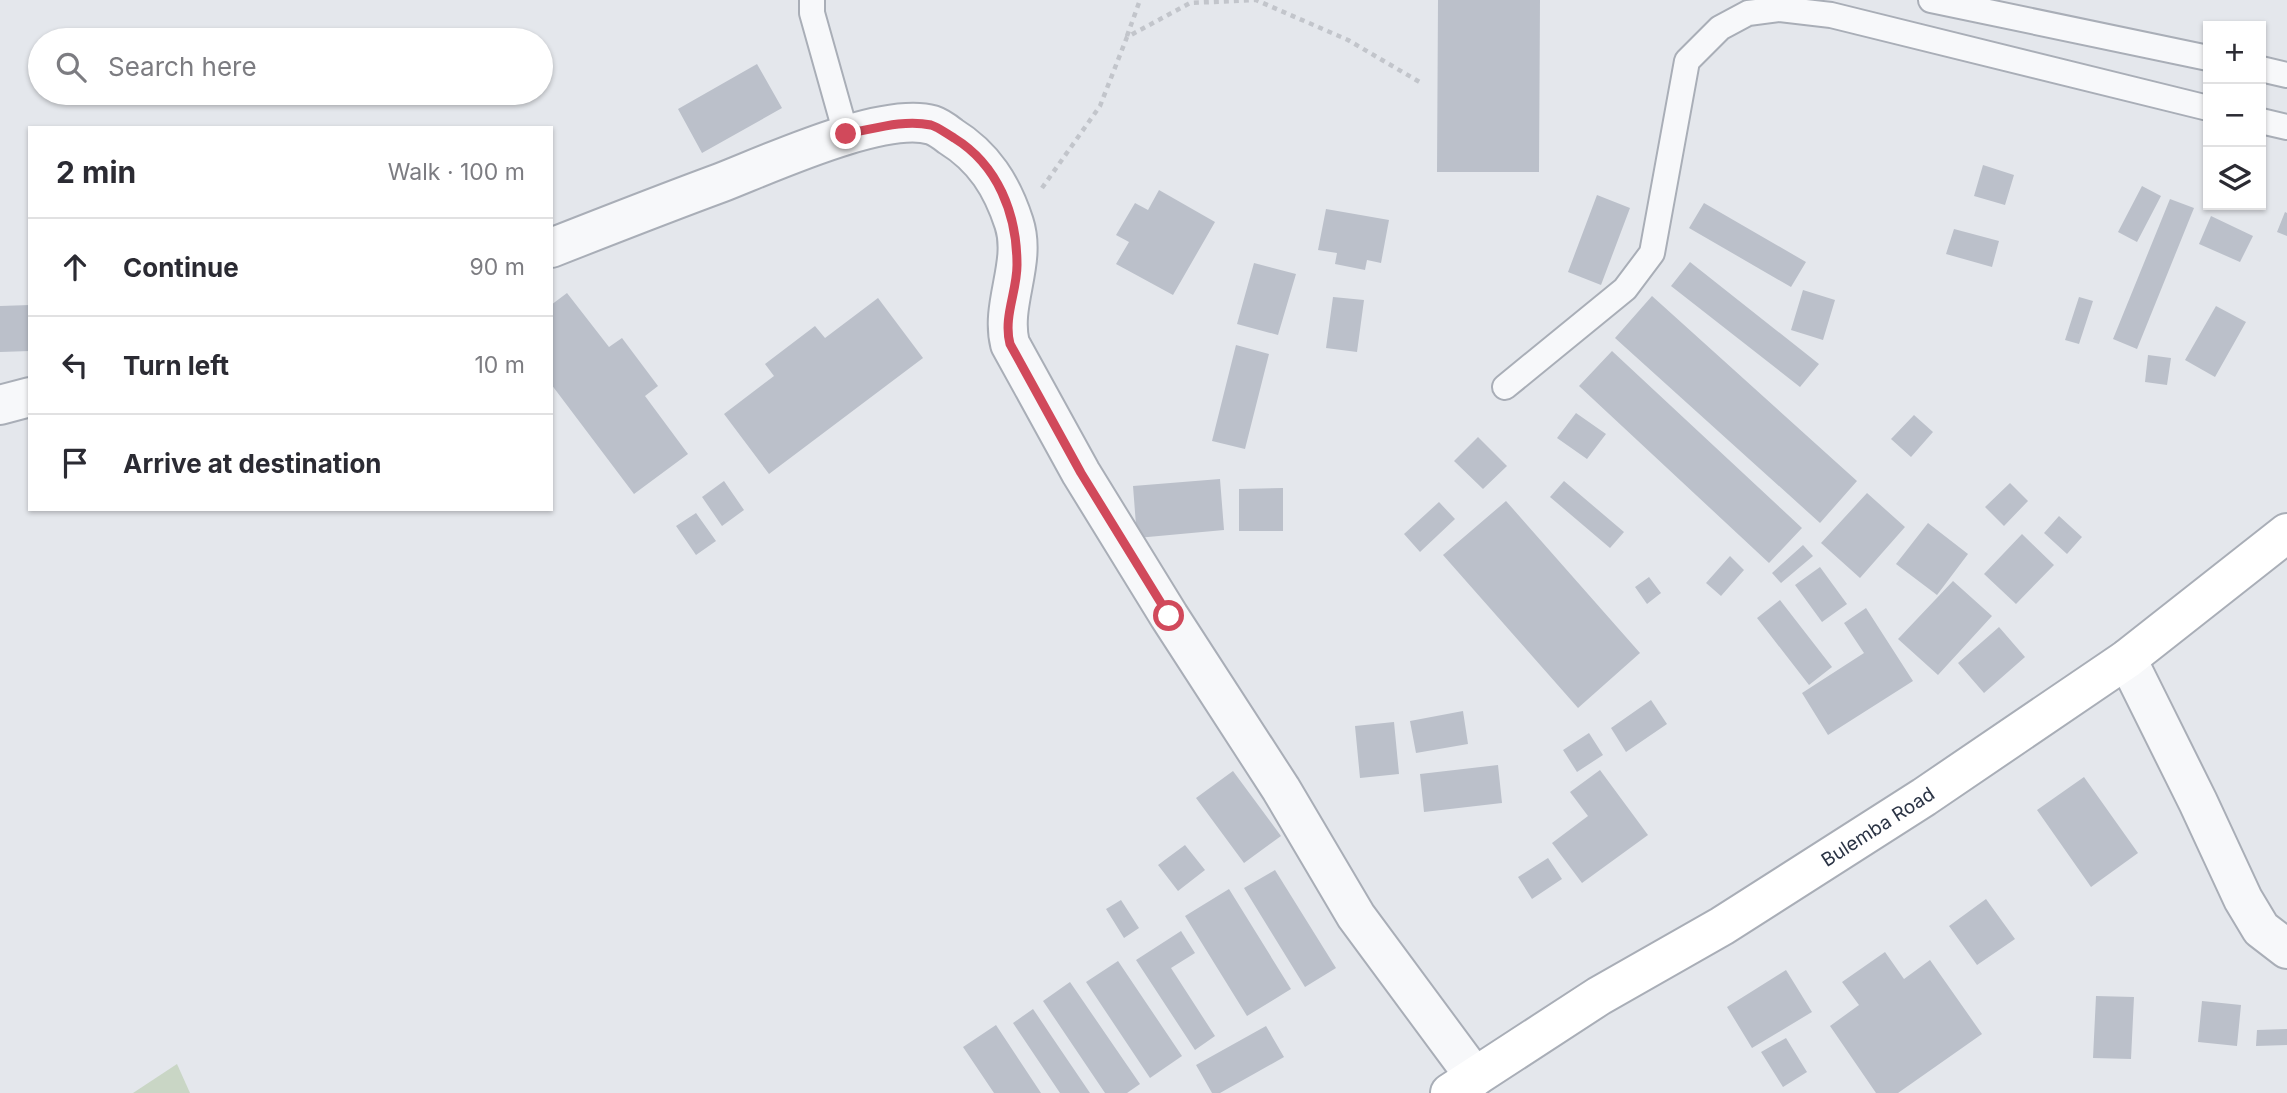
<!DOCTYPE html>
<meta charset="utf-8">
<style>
:root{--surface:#fff;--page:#f2f2f3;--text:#2b2b33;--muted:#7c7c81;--line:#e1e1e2}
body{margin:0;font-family:Inter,sans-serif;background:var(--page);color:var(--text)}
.controls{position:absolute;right:21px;top:21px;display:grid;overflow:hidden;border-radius:0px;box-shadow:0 2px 5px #0004}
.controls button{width:63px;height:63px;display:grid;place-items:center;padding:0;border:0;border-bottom:2px solid var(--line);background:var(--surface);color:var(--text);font:35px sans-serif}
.stop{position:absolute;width:21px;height:21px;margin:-16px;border:5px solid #d1495b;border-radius:50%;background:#fff}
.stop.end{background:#d1495b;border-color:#fff;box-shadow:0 2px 7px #0008}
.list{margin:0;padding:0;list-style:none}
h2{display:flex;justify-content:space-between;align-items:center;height:91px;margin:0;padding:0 28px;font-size:30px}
h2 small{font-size:23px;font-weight:400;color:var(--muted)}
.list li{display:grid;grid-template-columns:46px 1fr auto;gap:21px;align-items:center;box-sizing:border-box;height:98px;padding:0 28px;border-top:2px solid var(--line)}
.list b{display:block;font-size:26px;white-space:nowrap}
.list em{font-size:23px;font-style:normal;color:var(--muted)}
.icon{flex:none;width:38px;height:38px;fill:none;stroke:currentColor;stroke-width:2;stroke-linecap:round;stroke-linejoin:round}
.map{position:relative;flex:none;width:2287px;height:1093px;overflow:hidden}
.search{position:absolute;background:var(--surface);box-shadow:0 2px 5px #0004;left:28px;top:28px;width:525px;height:77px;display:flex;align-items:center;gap:18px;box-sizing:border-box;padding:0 24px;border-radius:38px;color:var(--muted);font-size:26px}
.panel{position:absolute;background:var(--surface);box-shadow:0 2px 5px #0004;left:28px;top:126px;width:525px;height:385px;border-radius:0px}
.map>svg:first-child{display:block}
</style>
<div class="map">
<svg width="2287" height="1093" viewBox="0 0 2287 1093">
<rect width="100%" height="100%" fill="#e4e7ec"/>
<path fill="#c9d6c5" d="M177 1064 190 1093H133Z"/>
<path fill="#bbc0ca" d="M1438 0H1540L1539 172H1437Z
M757 64 782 108 702 153 678 109Z
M1983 165 2014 175 2005 205 1974 196Z
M2142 186 2161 196 2137 242 2118 232Z
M1159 190 1215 222 1173 295 1116 264 1129 242 1116 235 1135 203 1148 210Z
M1597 195 1630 208 1601 285 1568 272Z
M2170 199 2194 208 2137 349 2113 339Z
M1704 203 1806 262 1791 287 1689 228Z
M1326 209 1389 220 1381 263 1367 260 1365 270 1335 264 1337 253 1318 250Z
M2285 212 2287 213V236L2277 232Z
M2211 216 2253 236 2240 262 2199 244Z
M1954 229 1999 241 1992 267 1946 254Z
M1690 262 1819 364 1800 387 1671 286Z
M1254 263 1296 274 1278 335 1237 324Z
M1803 290 1835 300 1823 340 1791 330Z
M567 293 609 347 622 338 658 386 645 396 688 454 634 494 551 384V305Z
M1652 296 1857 481 1820 523 1615 338Z
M1333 297 1364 300 1357 352 1326 348Z
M2079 297 2093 301 2079 344 2065 340Z
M878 298 923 358 769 474 724 414 774 376 765 364 815 326 825 338Z
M30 305V351L0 352V306Z
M2216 306 2246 322 2215 377 2185 360Z
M1236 345 1269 354 1245 449 1212 441Z
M1612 351 1802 528 1769 563 1579 386Z
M2148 355 2171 358 2167 385 2145 382Z
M1576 413 1606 434 1587 459 1557 438Z
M1914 415 1933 432 1911 457 1891 439Z
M1478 437 1507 466 1483 489 1454 461Z
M1220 479 1224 530 1137 538 1133 486Z
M724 481 744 510 722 526 702 497Z
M1564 481 1624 532 1610 548 1550 497Z
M2010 483 2028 501 2004 526 1985 507Z
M1283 488V531H1239V489Z
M1867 493 1905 527 1860 578 1821 543Z
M1506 501 1640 653 1578 708 1443 555Z
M1439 502 1455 519 1420 552 1404 534Z
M696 513 716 541 696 555 676 526Z
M2059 516 2082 537 2067 554 2044 533Z
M1928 523 1968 554 1937 595 1896 564Z
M2022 534 2054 565 2016 604 1984 574Z
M1803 545 1813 556 1781 583 1772 573Z
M1730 556 1744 570 1721 596 1706 583Z
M1820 567 1847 604 1822 622 1795 585Z
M1649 577 1661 593 1647 604 1635 587Z
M1953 581 1992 616 1938 675 1898 639Z
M1780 600 1832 667 1809 685 1757 618Z
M1866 608 1913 681 1828 735 1802 693 1864 653 1844 623Z
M1999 627 2025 657 1984 693 1958 663Z
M1651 700 1667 724 1626 752 1611 728Z
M1463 711 1468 744 1416 753 1410 721Z
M1394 722 1399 774 1360 778 1355 726Z
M1589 733 1603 755 1577 772 1563 750Z
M1498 765 1502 803 1424 812 1420 774Z
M1600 770 1648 835 1582 883 1552 843 1588 816 1570 792Z
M1233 771 1281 836 1244 863 1196 798Z
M2084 777 2138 853 2091 887 2037 810Z
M1185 845 1205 870 1178 891 1158 865Z
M1548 858 1562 879 1532 899 1518 877Z
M1275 870 1336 968 1305 987 1244 888Z
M1229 889 1291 989 1247 1016 1185 916Z
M1986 899 2015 939 1977 965 1949 926Z
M1121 900 1139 928 1124 938 1106 909Z
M1181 931 1195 953 1171 968 1215 1036 1195 1050 1136 960Z
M1885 952 1904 979 1930 960 1982 1034 1898 1093H1876L1830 1026 1859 1005 1842 982Z
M1118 961 1182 1056 1150 1078 1086 982Z
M1786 970 1812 1012 1752 1048 1727 1007Z
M1070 982 1140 1084 1127 1093H1105L1043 1001Z
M2096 996 2134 997 2131 1059 2093 1058Z
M2202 1001 2241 1005 2237 1046 2198 1042Z
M1033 1009 1090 1093H1060L1013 1023Z
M996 1025 1041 1093H994L963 1047Z
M1266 1026 1284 1057 1220 1093H1212L1196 1065Z
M2287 1029V1045L2256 1046 2257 1030Z
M1786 1038 1807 1072 1783 1087 1761 1052Z"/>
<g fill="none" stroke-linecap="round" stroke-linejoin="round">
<defs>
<path id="lane" d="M812 0V13L846 134
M1931 0 2208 58
M2261 69 2287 75
M2261 121 2287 127
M1505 387 1625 289 1652 253 1687 61 1720 28 1748 13 1780 9 1831 15 2208 108"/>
<path id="street" d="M551 248C607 226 663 204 720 183 769 164 883 111 932 125 938 127 945 132 950 136 984 157 1002 186 1014 223 1027 263 1000 304 1010 344L1081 473 1169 616 1281 789 1356 916 1475 1077
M0 405 30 397
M2127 659 2198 802 2243 899 2261 929 2287 949"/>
<g id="secondary">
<path id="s1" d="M1450 1093 1599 996 1722 926 1924 797 2127 659 2287 533"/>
</g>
</defs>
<use href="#lane" stroke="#a9aeb7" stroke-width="28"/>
<use href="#street" stroke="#a9aeb7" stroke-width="42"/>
<use href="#secondary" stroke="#a9aeb7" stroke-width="42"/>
<path stroke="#c2c5cb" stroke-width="4.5" stroke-dasharray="5 5" stroke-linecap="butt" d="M1127 36 1140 0
M1042 188 1100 106 1127 37 1190 3 1256 0 1348 40 1423 84"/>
<use href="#lane" stroke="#f7f8fa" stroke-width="24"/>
<use href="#street" stroke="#f7f8fa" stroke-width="38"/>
<use href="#secondary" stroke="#fff" stroke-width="38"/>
</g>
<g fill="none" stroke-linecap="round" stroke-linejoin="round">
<path stroke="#d1495b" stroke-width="9" d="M846 134C874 129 903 119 931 125 938 127 947 134 954 138 998 165 1017 214 1017 265 1017 292 1003 317 1010 344L1081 473 1169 616"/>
</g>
<g text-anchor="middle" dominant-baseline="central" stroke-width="5" stroke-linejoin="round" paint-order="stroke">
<g font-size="19" fill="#2b3445" stroke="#f4f6f9">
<text stroke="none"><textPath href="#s1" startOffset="504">Bulemba Road</textPath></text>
</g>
</g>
</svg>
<div class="controls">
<button>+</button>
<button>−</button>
<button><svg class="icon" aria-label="layers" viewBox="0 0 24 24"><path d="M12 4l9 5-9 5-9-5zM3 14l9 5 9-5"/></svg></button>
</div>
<div class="stop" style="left:1169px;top:616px"></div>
<div class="stop end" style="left:846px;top:134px"></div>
<div class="search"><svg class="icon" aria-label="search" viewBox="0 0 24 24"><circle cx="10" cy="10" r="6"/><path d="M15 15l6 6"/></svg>Search here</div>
<section class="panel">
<h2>2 min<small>Walk · 100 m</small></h2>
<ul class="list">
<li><svg class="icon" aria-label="ahead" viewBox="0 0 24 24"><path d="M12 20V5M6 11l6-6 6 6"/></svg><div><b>Continue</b></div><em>90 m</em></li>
<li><svg class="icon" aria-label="left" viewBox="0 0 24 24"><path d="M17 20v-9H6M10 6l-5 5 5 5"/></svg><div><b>Turn left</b></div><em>10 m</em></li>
<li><svg class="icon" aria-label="arrive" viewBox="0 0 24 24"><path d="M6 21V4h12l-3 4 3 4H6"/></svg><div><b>Arrive at destination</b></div></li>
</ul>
</section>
</div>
